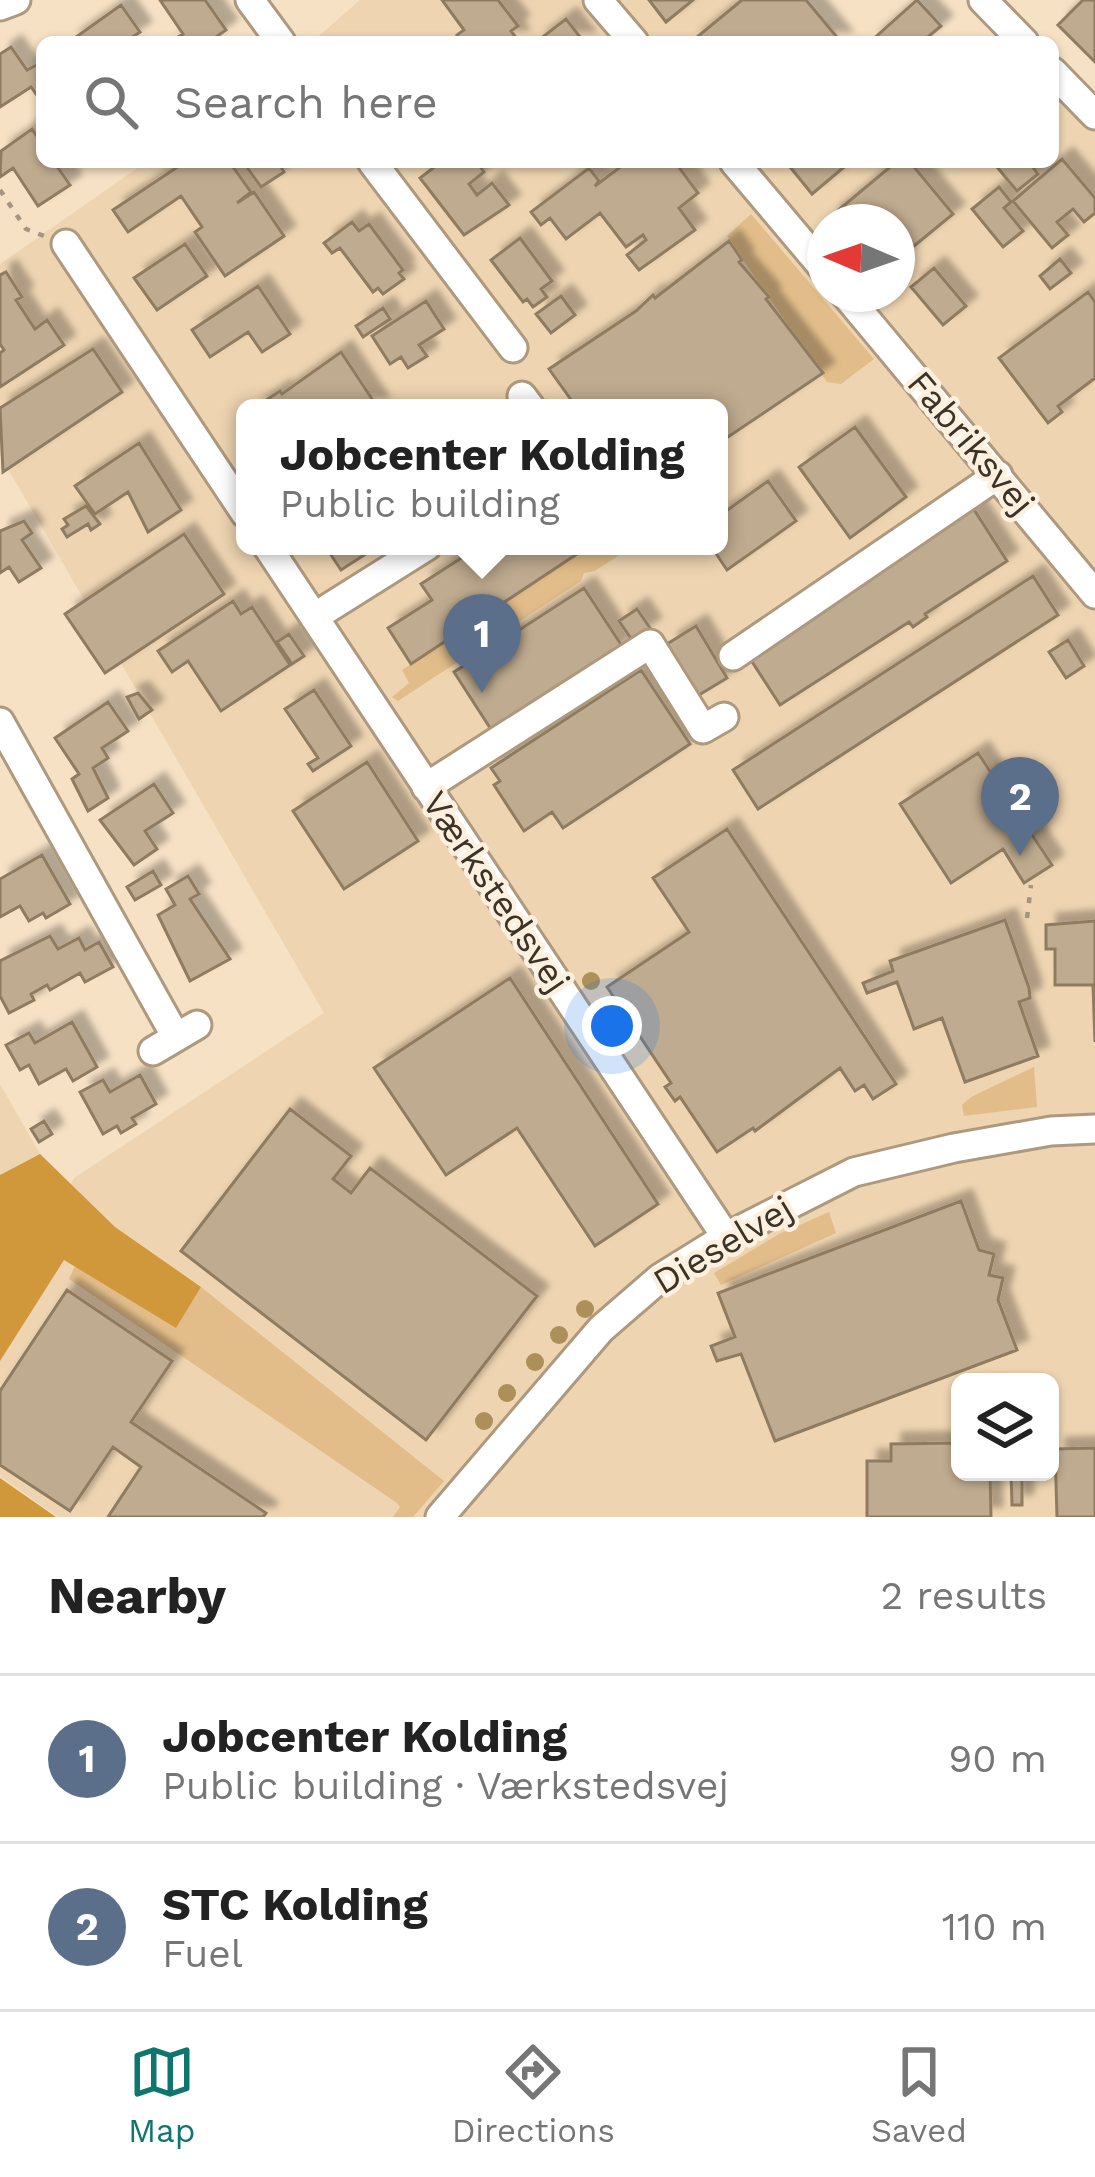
<!DOCTYPE html>
<meta charset="utf-8">
<style>
:root{--surface:#fff;--page:#f2f2f2;--text:#222;--muted:#767676;--line:#e0e0e0;--accent:#0f766e}
body{margin:0;font-family:"Work Sans",sans-serif;background:var(--page);color:var(--text)}
.controls{position:absolute;right:36px;bottom:36px;display:grid;overflow:hidden;border-radius:18px;box-shadow:0 3px 9px #0004}
.controls button{width:108px;height:108px;display:grid;place-items:center;padding:0;border:0;border-bottom:3px solid var(--line);background:var(--surface);color:var(--text);font:60px sans-serif}
.compass{position:absolute;left:807px;top:204px;width:108px;height:108px;border-radius:50%;background:var(--surface);box-shadow:0 3px 9px #0004;rotate:272deg}
.you{position:absolute;left:612px;top:1026px;width:42px;height:42px;margin:-30px;border:9px solid #fff;border-radius:50%;background:#1a73e8;box-shadow:0 0 0 18px #1a73e833}
.badge{display:grid;place-items:center;width:78px;height:78px;border-radius:50%;background:var(--accent);color:#fff;font-size:39px;font-weight:700}
.pin{position:absolute;translate:-50% -99px;filter:drop-shadow(0 3px 6px #0008)}
.pin::after{content:'';position:absolute;top:63px;width:42px;height:36px;background:inherit;clip-path:polygon(0 0,100% 0,50% 100%)}
.popup{position:absolute;left:236px;top:399px;width:492px;height:156px;box-sizing:border-box;display:grid;place-content:center;border-radius:18px;background:var(--surface);filter:drop-shadow(0 3px 9px #0005);font-size:39px;white-space:nowrap;color:var(--muted)}
.popup b{font-size:45px;color:var(--text)}
.popup::after{content:'';position:absolute;left:50%;top:100%;margin-left:-24px;border:24px solid transparent;border-top-color:var(--surface)}
.list{margin:0;padding:0;list-style:none}
h2{display:flex;justify-content:space-between;align-items:center;height:156px;margin:0;padding:0 48px;font-size:51px}
h2 small{font-size:39px;font-weight:400;color:var(--muted)}
.list li{display:grid;grid-template-columns:78px 1fr auto;gap:36px;align-items:center;box-sizing:border-box;height:168px;padding:0 48px;border-top:3px solid var(--line)}
.list b{display:block;font-size:45px;white-space:nowrap}
.list p{margin:0;font-size:39px;white-space:nowrap;color:var(--muted)}
.list em{font-size:39px;font-style:normal;color:var(--muted)}
.icon{flex:none;width:66px;height:66px;fill:none;stroke:currentColor;stroke-width:2;stroke-linecap:round;stroke-linejoin:round}
.map{position:relative;flex:none;width:1095px;height:1517px;overflow:hidden}
.search{position:absolute;background:var(--surface);box-shadow:0 3px 9px #0004;left:36px;right:36px;top:36px;height:132px;display:flex;align-items:center;gap:30px;box-sizing:border-box;padding:0 42px;border-radius:18px;color:var(--muted);font-size:45px}
.sheet{height:492px;background:var(--surface)}
nav{display:flex;justify-content:space-around;align-items:center;box-sizing:border-box;height:168px;border-top:3px solid var(--line);background:var(--surface);font-size:33px;color:var(--muted)}
nav a{display:grid;justify-items:center;gap:6px}
nav .on{color:var(--accent)}
.map>svg:first-child{display:block}
</style>
<div class="map">
<svg width="1095" height="1517" viewBox="0 0 1095 1517">
<defs>
<filter id="shadow"><feDropShadow dx="11" dy="-11" stdDeviation="3" flood-color="#0004"/></filter>
</defs>
<rect width="100%" height="100%" fill="#f6e1c4"/>
<path fill="#eed4b1" fill-rule="evenodd" d="M360 0H807L846 42H312Z
M1053 83 1095 126V1517H58L0 1476V1321L74 1178 324 1013 0 455V264L146 162H1053ZM825 222H897V294H825ZM245 408H719V546H245ZM960 1382H1050V1472H960Z
M0 1084 40 1154 0 1175Z"/>
<path fill="#e2bd89" d="M751 214 874 359 841 384 827 382 727 236Z
M591 546H633L595 571 584 573 581 581 398 701 392 697 409 683 402 670Z
M1034 1067 1037 1107 964 1116 962 1105 971 1097Z
M829 1212 836 1233 721 1285 714 1273 779 1234Z
M75 1266 176 1327 201 1287 444 1481 413 1517H393L400 1507 397 1503 69 1279Z"/>
<path fill="#d1973b" d="M40 1154 115 1227 201 1287 176 1328 64 1260 0 1361V1175Z
M0 1478 56 1517H0Z"/>
<path fill="#bfab8f" stroke="#8f7c61" stroke-width="3" filter="url(#shadow)" d="M160 0H205L226 30 209 42H170L183 34Z
M442 0H498L518 26 511 31 518 40 462 42 457 35 464 30Z
M649 0H693L666 22Z
M742 0H806L841 42H691Z
M917 0 941 26 922 42H870Z
M1083 0H1095V62L1058 25Z
M121 5 140 32 125 42H69Z
M566 19 584 42H536Z
M11 47 27 70 42 62 41 101 31 87 0 107V54Z
M32 129 42 144V162H54L70 185 38 206 13 168 0 177 1 151Z
M1062 159 1095 198V213L1084 222 1073 209 1057 222 1068 235 1052 248 1013 201Z
M185 162H241L233 167 251 192 237 203 254 192 284 236 225 276 195 232 202 227 181 196 128 232 113 210Z
M243 162H278L284 172 261 187Z
M441 162H477L484 172 469 184 477 195 492 183 509 205 464 235 420 178Z
M627 162H675L698 193 679 208 695 230 639 270 627 255 646 240 643 235 626 247 600 213 566 239 550 218 541 225 531 212 589 168 599 181 595 186Z
M786 162H850L812 194Z
M896 162H910L953 214 897 260V222H834L830 217Z
M1001 162H1029L1038 174 1017 191 996 166Z
M999 187 1011 202 1004 208 1023 231 1003 247 972 209Z
M352 222 359 231 369 224 403 270 399 273 404 279 383 294 378 288 373 292 340 248 332 253 324 243Z
M520 238 552 281 541 289 547 297 533 307 527 299 523 302 491 260Z
M729 241 742 260 739 262 769 297 766 299 823 373 719 443V408H577L549 369 636 311 653 295 655 298Z
M185 244 207 276 157 310 134 278Z
M1060 259 1071 273 1050 289 1040 276Z
M934 268 966 306 943 325 911 287Z
M6 272 22 297 16 300 35 329 47 320 64 345 0 387V353L4 350 0 344V275Z
M258 286 290 334 262 352 248 332 210 357 192 330Z
M1088 292 1095 302V378L1058 406 1062 412 1048 423 999 358Z
M561 296 575 315 551 333 536 314Z
M426 301 444 329 419 345 427 356 408 368 401 357 390 364 372 336Z
M383 308 390 319 363 337 356 326Z
M93 349 122 392 3 472 0 408Z
M341 352 378 408H254L280 391 282 394Z
M855 427 906 497 850 538 799 467Z
M139 443 181 510 148 532 128 492 95 514 75 486Z
M768 481 796 521 727 570 711 546H719V516Z
M86 506 100 524 91 530 88 524 67 537 62 529 68 525 64 519Z
M973 508 1007 561 925 614 927 617 913 627 909 622 780 705 749 657Z
M24 521 32 533 22 540 41 568 19 582 9 567 0 573V531Z
M184 534 224 594 105 673 65 614Z
M325 546H378L341 570Z
M480 546H589L411 664 388 628 432 600 421 584Z
M1033 576 1058 615 758 809 733 770Z
M584 588 622 646 492 731 454 672Z
M233 601 241 614 252 607 290 665 221 711 188 661 172 672 158 651Z
M637 609 650 628 632 640 619 621Z
M696 626 727 678 699 695 667 644Z
M289 634 304 656 292 664 277 642Z
M1068 640 1084 666 1066 678 1049 652Z
M641 670 690 744 563 828 552 812 524 831 494 785 500 781 491 768Z
M314 690 351 746 313 771 308 764 318 758 285 709Z
M138 693 152 710 139 719 127 697Z
M108 702 128 731 102 748 108 758 93 768 108 798 88 811 72 779 79 774 55 738Z
M978 753 1052 865 1024 883 1003 849 951 883 900 804Z
M367 762 418 841 344 889 293 811Z
M154 784 173 813 145 831 157 849 134 865 100 820Z
M727 829 896 1084 873 1099 864 1085 855 1091 840 1068 755 1131 753 1128 717 1152 680 1097 675 1101 665 1087 671 1083 607 987 689 932 653 878Z
M42 855 70 904 46 918 43 913 29 921 20 906 0 917V879Z
M153 871 161 885 135 900 127 887Z
M188 876 199 894 190 899 230 959 190 981 158 915 175 905 166 889Z
M1005 920 1029 988 1030 998 1019 1002 1038 1056 965 1082 942 1018 914 1029 897 982 867 993 863 983 893 971 890 961Z
M1095 921V1042L1093 985H1055V949H1046V925Z
M50 936 58 949 79 938 85 950 99 942 113 967 85 982 80 973 50 990 47 985 31 994 34 1000 9 1013 0 996V961Z
M510 978 658 1204 595 1246 517 1128 446 1175 374 1068Z
M72 1022 97 1067 73 1081 66 1069 39 1084 29 1065 20 1070 6 1045 29 1033 35 1043Z
M140 1075 156 1104 132 1118 136 1124 121 1133 117 1126 103 1134 80 1092 103 1080 110 1092Z
M290 1109 351 1156 333 1179 351 1193 370 1168 537 1296 426 1440 181 1251Z
M44 1121 52 1134 39 1142 31 1129Z
M961 1201 979 1250 994 1254 989 1275 1003 1278 998 1300 1017 1350 775 1441 741 1354 717 1361 711 1346 735 1337 718 1293Z
M67 1290 172 1361 131 1422 266 1513 263 1517H108L141 1467 113 1447 70 1511 0 1465V1391Z
M960 1443V1472H990L991 1517H867V1461H891V1444Z
M1095 1448V1517H1057L1055 1449Z
M1011 1472H1022V1505H1012Z"/>
<g fill="none" stroke-linecap="round" stroke-linejoin="round">
<defs>
<path id="minor" d="M250 0 281 42
M598 0 634 42
M983 0 1024 42
M0 6 16 0
M1053 72 1095 115
M372 162 513 348
M734 162 825 270
M66 244 245 513
M845 294 1095 594
M522 396 531 408
M267 546 726 1237
M314 617 427 546
M733 656 998 475
M0 722 176 1037
M426 787 650 644 703 729 724 717
M153 1051 197 1025
M440 1517 601 1329 660 1278 726 1237 854 1172 954 1148 1051 1131 1095 1129"/>
</defs>
<use href="#minor" stroke="#ad997e" stroke-width="33"/>
<path stroke="#a59580" stroke-width="4.5" stroke-dasharray="6 9" stroke-linecap="butt" d="M0 190 26 229 44 236
M1027 918 1031 885"/>
<use href="#minor" stroke="#fff" stroke-width="27"/>
</g>
<g fill="#ad8f59">
<circle cx="591" cy="981" r="9"/>
<circle cx="614" cy="1014" r="9"/>
<circle cx="585" cy="1309" r="9"/>
<circle cx="559" cy="1335" r="9"/>
<circle cx="535" cy="1362" r="9"/>
<circle cx="507" cy="1393" r="9"/>
<circle cx="484" cy="1421" r="9"/>
</g>
<g text-anchor="middle" dominant-baseline="central" stroke-width="9" stroke-linejoin="round" paint-order="stroke">
<g font-size="36" fill="#3c3328" stroke="#fdf0df">
<text transform="translate(971 443) rotate(50)">Fabriksvej</text>
<text transform="translate(496 892) rotate(56)">Værkstedsvej</text>
<text transform="translate(723 1245) rotate(-31)">Dieselvej</text>
</g>
</g>
</svg>
<div class="controls">
<button><svg class="icon" aria-label="layers" viewBox="0 0 24 24"><path d="M12 4l9 5-9 5-9-5zM3 14l9 5 9-5"/></svg></button>
</div>
<svg class="compass" viewBox="-18 -18 36 36"><path d="M0-13l5 13h-10z" fill="#e53935"/><path d="M0 13l5-13h-10z" fill="#767676"/></svg>
<div class="you"></div>
<div class="pin badge" style="left:482px;top:693px;background:#5c6f8a">1</div>
<div class="popup"><b>Jobcenter Kolding</b>Public building</div>
<div class="pin badge" style="left:1020px;top:856px;background:#5c6f8a">2</div>
<div class="search"><svg class="icon" aria-label="search" viewBox="0 0 24 24"><circle cx="10" cy="10" r="6"/><path d="M15 15l6 6"/></svg>Search here</div>
</div>
<section class="sheet">
<h2>Nearby<small>2 results</small></h2>
<ul class="list">
<li><span class="badge" style="background:#5c6f8a">1</span><div><b>Jobcenter Kolding</b><p>Public building · Værkstedsvej</p></div><em>90 m</em></li>
<li><span class="badge" style="background:#5c6f8a">2</span><div><b>STC Kolding</b><p>Fuel</p></div><em>110 m</em></li>
</ul>
</section>
<nav>
<a class="on"><svg class="icon" aria-label="map" viewBox="0 0 24 24"><path d="M3 6l6-2 6 2 6-2v14l-6 2-6-2-6 2zM9 4v14M15 6v14"/></svg>Map</a>
<a><svg class="icon" aria-label="directions" viewBox="0 0 24 24"><path d="M12 3l9 9-9 9-9-9zM9 14v-3h6M13 9l2 2-2 2"/></svg>Directions</a>
<a><svg class="icon" aria-label="saved" viewBox="0 0 24 24"><path d="M7 4h10v16l-5-4-5 4z"/></svg>Saved</a>
</nav>
